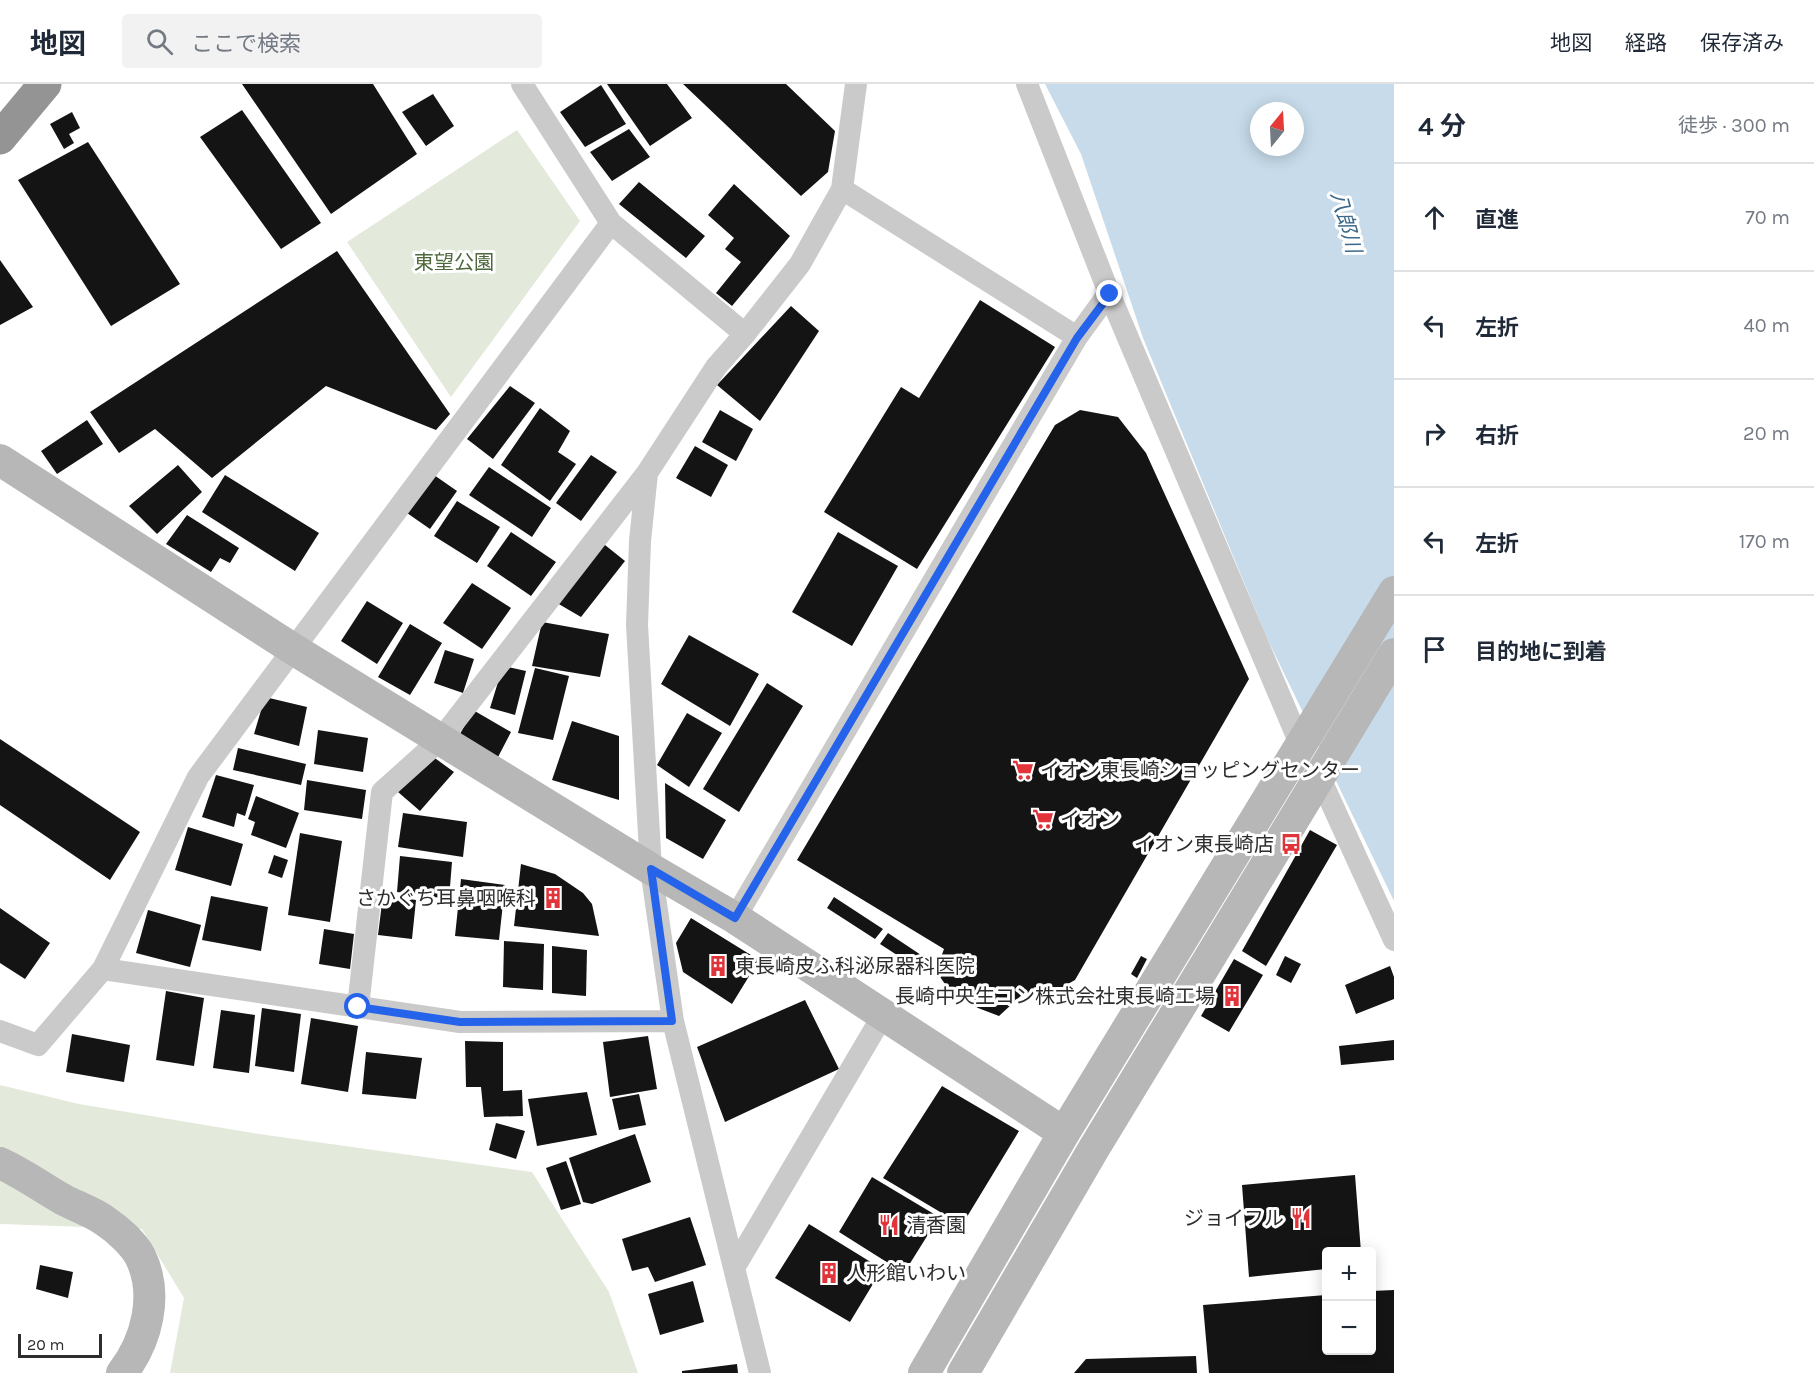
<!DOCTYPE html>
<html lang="ja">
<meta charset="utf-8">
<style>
:root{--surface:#fff;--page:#f2f2f3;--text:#1f2937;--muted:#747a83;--line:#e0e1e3}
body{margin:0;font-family:Karla,"Noto Sans JP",sans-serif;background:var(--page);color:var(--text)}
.controls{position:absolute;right:18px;bottom:18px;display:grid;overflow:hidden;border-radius:6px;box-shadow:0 3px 15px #0003}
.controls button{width:54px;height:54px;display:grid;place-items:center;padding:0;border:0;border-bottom:2px solid var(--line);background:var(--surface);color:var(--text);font:30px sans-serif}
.compass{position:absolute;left:1250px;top:18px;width:54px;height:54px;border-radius:50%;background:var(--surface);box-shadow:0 3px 15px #0003;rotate:18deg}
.scale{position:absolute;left:18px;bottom:15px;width:84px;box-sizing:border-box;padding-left:6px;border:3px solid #2d2d2d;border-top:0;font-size:16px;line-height:21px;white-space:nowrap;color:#2d2d2d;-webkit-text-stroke:4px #fff;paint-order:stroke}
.stop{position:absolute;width:18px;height:18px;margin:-14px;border:4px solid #2563eb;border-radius:50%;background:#fff}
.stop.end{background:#2563eb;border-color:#fff;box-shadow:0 2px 6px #0008}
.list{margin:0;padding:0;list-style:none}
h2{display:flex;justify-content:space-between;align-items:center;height:78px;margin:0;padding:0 24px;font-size:26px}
h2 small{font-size:20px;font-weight:400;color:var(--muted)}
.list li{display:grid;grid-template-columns:39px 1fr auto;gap:18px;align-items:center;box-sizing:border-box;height:108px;padding:0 24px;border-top:2px solid var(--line)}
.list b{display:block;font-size:22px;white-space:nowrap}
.list em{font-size:20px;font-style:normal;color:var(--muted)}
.icon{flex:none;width:33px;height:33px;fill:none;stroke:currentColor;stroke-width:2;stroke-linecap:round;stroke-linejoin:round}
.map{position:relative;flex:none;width:1394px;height:1289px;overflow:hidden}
header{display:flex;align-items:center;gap:36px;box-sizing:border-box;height:84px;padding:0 30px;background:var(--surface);border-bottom:2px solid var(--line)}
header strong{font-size:28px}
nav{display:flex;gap:33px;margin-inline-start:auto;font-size:21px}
.search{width:420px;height:54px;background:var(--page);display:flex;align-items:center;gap:15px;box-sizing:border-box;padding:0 21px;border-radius:6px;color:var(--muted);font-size:22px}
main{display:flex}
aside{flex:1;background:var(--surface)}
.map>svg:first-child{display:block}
</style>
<header>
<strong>地図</strong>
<div class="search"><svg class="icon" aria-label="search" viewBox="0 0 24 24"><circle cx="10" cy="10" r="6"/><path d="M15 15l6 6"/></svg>ここで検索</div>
<nav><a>地図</a><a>経路</a><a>保存済み</a></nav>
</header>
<main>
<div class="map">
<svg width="1394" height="1289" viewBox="0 0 1394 1289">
<rect width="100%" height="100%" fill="#fff"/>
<path fill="#e3eadb" d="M517 46 580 137 451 313 347 158Z
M0 1001 79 1020 259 1050 532 1088 609 1208 638 1289H170L184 1214 142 1145 0 1140Z"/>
<path fill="#c7dbea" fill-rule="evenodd" d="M1045 0H1394V817L1267 554 1143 254 1081 70ZM1259 27H1295V63H1259Z"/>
<path fill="#141414" d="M242 0H373L417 70 331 130Z
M607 0H667L692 34 650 62Z
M683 0H786L835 47 828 88 801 112Z
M601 1 626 40 585 63 560 28Z
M433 10 454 42 426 62 402 28Z
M242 26 321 139 281 165 200 53Z
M72 28 80 44 69 50 74 59 64 65 50 40Z
M629 45 650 73 612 97 590 68Z
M88 58 180 200 111 242 18 96Z
M639 98 705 152 686 174 619 120Z
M734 100 790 152 732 222 716 209 741 178 725 165 734 154 708 131Z
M337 167 450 330 436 346 326 302 212 394 155 345 119 369 90 328Z
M0 176 33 223 0 241Z
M980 216 1055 263 917 485 824 428 901 303 919 314Z
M791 222 819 247 760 337 717 301Z
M510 302 535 319 493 375 467 355Z
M540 324 570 347 558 368 576 380 550 417 501 381Z
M720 326 753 345 736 377 702 358Z
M1080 326 1118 333 1146 369 1249 595 1075 896 1052 909H1024L999 932 978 924 947 903 936 887 944 865 797 776 1055 341Z
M87 336 103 360 57 390 41 367Z
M695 362 728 381 711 413 676 394Z
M591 371 617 388 581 437 556 419Z
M178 381 202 408 157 450 129 422Z
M489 383 551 424 532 453 469 411Z
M225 391 319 449 295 487 202 428Z
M434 391 457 407 430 445 407 429Z
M457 417 500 443 477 479 434 452Z
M187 431 239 464 230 479 220 474 211 488 166 460Z
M511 448 556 478 531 512 487 482Z
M838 448 898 482 852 562 792 528Z
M600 457 625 477 581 533 557 519Z
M472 499 511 524 482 565 443 539Z
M367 517 403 539 377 580 341 557Z
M542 538 609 550 600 593 532 582Z
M410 540 442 559 410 611 378 593Z
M689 551 759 590 730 642 661 600Z
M445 566 474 575 463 609 434 599Z
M503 582 526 587 515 631 490 624Z
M535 584 569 592 553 656 518 649Z
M767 599 803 622 739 728 703 705Z
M265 613 307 623 299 662 254 650Z
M473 626 511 648 498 673 460 650Z
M687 629 722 649 689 703 657 681Z
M572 637 619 652V716L552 696Z
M318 646 368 654 363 688 314 680Z
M0 655 140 748 110 796 0 721Z
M238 664 306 680 301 701 233 686Z
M432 672 454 688 420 727 398 708Z
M216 691 254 701 245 732 237 729 234 743 202 733Z
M307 696 366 706 362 735 304 726Z
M665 699 726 736 703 775 666 754Z
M256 712 299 729 286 764 251 751 255 738 248 735Z
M403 729 467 738 463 773 398 763Z
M188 743 243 760 231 802 175 786Z
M1310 746 1337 761 1266 882 1242 867Z
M300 749 342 757 330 838 288 831Z
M274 771 288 776 282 794 268 789Z
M400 772 452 778 449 815 397 808Z
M521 780 555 790 583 809 592 820 599 852 514 842Z
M461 795 505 801 499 856 455 852Z
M383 811 416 816 412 855 378 851Z
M211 812 268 823 261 867 202 856Z
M834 813 883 845 875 855 827 824Z
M0 824 50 859 25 895 0 879Z
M148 826 201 841 190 883 136 869Z
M691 834 759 876 732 920 683 888 676 859Z
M324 845 354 850 350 885 319 880Z
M888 849 924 873 917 884 880 860Z
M504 857 544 860 543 906 503 903Z
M552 862 587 866 586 912 552 909Z
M1141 872 1147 875 1137 894 1131 890Z
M1285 872 1301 880 1291 899 1276 891Z
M1234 875 1263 891 1229 948 1201 932Z
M1390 882 1394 893V915L1356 930 1345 901Z
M166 907 204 914 194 982 156 976Z
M805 916 839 985 725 1038 697 963Z
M262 924 301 930 294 988 255 982Z
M221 926 255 931 249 989 213 984Z
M311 934 358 942 348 1008 301 1000Z
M72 950 130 961 124 998 66 988Z
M648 952 657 1005 610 1013 603 958Z
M1394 956V976L1341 981 1339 962Z
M465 957 503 958V1007L522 1006 523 1032 484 1033 481 1003H466Z
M366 968 422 974 416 1015 362 1010Z
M942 1002 1019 1047 962 1141 883 1094Z
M587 1008 597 1051 537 1062 528 1015Z
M639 1010 646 1041 619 1046 612 1015Z
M496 1039 525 1047 516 1075 489 1066Z
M635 1050 651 1098 592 1120 583 1118 569 1074Z
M566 1077 581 1120 561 1126 546 1084Z
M1355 1091 1361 1168H1326V1185L1249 1193 1242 1101Z
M872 1093 939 1133 904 1189 839 1148Z
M690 1133 706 1181 655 1198 648 1183 632 1187 622 1155Z
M809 1140 882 1185 850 1238 775 1194Z
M40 1181 73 1188 68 1214 36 1205Z
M693 1197 704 1238 660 1251 648 1210Z
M1394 1206V1289H1209L1203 1221 1326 1211V1266H1372V1207Z
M1196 1272 1197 1289H1074L1086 1275Z
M737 1280 738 1289H682V1287Z"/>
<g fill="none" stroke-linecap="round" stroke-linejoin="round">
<path stroke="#cacaca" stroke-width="22" d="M522 0 611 139 745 250
M1027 0 1109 209 1077 253
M1109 209 1301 662
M647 389 640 457 637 541 651 785 673 937 760 1289
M1320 694 1394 856
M735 834 1077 253 842 105
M103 885 460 938 673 937
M358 923 382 708 441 655 647 389 716 283 745 250 800 180 842 105 856 0
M0 947 38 961 103 885 198 693 611 139
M734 1184 883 931"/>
<path stroke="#b7b7b7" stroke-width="32" d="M0 376 293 565 651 785 735 834 1064 1049
M0 1079C22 1089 43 1104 64 1116 77 1123 93 1128 105 1137 117 1145 133 1159 140 1172 159 1210 147 1257 122 1289
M924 1289 1064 1049 1394 508
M963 1289 1093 1066 1394 570"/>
<path stroke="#949494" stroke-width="33" d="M0 54 45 0"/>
</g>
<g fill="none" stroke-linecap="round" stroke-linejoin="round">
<path stroke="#2563eb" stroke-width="8" d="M358 923 460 938 672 937 651 785 735 834 1077 254 1110 210"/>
</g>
<defs>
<symbol id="supermarket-bare" viewBox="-9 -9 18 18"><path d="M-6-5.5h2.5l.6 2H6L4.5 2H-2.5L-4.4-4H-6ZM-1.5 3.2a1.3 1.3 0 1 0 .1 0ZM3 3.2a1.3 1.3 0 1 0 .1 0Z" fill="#e0333a" stroke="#fff" stroke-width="2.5" paint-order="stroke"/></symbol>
<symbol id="bus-bare" viewBox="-9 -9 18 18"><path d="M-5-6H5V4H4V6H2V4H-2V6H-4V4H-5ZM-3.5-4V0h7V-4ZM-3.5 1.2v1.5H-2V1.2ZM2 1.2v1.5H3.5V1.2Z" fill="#e0333a" stroke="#fff" stroke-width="2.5" paint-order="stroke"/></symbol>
<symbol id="building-bare" viewBox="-9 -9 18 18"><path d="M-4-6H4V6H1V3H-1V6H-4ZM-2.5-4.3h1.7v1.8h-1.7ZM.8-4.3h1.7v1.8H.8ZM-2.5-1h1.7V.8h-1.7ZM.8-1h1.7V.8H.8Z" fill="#e0333a" stroke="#fff" stroke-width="2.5" paint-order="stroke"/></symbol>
<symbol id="restaurant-bare" viewBox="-9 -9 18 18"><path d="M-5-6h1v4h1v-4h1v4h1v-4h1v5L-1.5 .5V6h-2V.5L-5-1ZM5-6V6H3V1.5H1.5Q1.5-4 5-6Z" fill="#e0333a" stroke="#fff" stroke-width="2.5" paint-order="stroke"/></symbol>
</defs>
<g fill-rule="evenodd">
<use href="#supermarket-bare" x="1008" y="671" width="30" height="30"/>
<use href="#supermarket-bare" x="1028" y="720" width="30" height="30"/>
<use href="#bus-bare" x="1276" y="745" width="30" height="30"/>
<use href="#building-bare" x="538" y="799" width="30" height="30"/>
<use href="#building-bare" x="703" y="867" width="30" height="30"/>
<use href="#building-bare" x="1217" y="897" width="30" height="30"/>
<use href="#restaurant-bare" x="1286" y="1119" width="30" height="30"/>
<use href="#restaurant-bare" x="874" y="1126" width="30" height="30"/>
<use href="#building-bare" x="814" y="1174" width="30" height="30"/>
</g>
<g text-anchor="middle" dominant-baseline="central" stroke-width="6" stroke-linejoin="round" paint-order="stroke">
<g font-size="20" fill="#4f673c" stroke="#fff">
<text x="454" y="178">東望公園</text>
</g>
<g font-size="20" fill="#2d2d2d" stroke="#fff" text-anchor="start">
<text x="1040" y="686">イオン東長崎ショッピングセンター</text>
<text x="1060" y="735">イオン</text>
<text x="1274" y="760" text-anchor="end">イオン東長崎店</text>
<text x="536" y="814" text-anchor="end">さかぐち耳鼻咽喉科</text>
<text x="735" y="882">東長崎皮ふ科泌尿器科医院</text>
<text x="1215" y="912" text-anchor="end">長崎中央生コン株式会社東長崎工場</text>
<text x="1284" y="1134" text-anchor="end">ジョイフル</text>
<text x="906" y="1141">清香園</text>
<text x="846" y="1189">人形館いわい</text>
</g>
<g font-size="21" font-style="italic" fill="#3e6b8d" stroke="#fff">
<text transform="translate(1346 138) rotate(75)">八郎川</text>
</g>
</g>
</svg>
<div class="controls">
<button>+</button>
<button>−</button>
</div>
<svg class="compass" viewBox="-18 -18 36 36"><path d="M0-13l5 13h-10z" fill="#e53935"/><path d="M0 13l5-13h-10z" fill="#747a83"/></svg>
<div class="scale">20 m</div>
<div class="stop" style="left:358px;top:923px"></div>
<div class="stop end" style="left:1110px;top:210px"></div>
</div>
<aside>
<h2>4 分<small>徒歩 · 300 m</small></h2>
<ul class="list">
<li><svg class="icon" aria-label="ahead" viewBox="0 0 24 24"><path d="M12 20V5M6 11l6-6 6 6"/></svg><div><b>直進</b></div><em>70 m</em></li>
<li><svg class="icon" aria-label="left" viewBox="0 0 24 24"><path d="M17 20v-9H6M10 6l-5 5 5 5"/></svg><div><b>左折</b></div><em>40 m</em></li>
<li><svg class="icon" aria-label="right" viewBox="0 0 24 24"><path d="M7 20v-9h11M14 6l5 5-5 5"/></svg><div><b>右折</b></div><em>20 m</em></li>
<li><svg class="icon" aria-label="left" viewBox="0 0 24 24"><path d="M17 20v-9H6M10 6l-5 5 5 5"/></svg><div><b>左折</b></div><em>170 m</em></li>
<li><svg class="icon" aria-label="arrive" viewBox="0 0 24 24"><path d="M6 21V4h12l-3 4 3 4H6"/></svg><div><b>目的地に到着</b></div></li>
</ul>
</aside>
</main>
